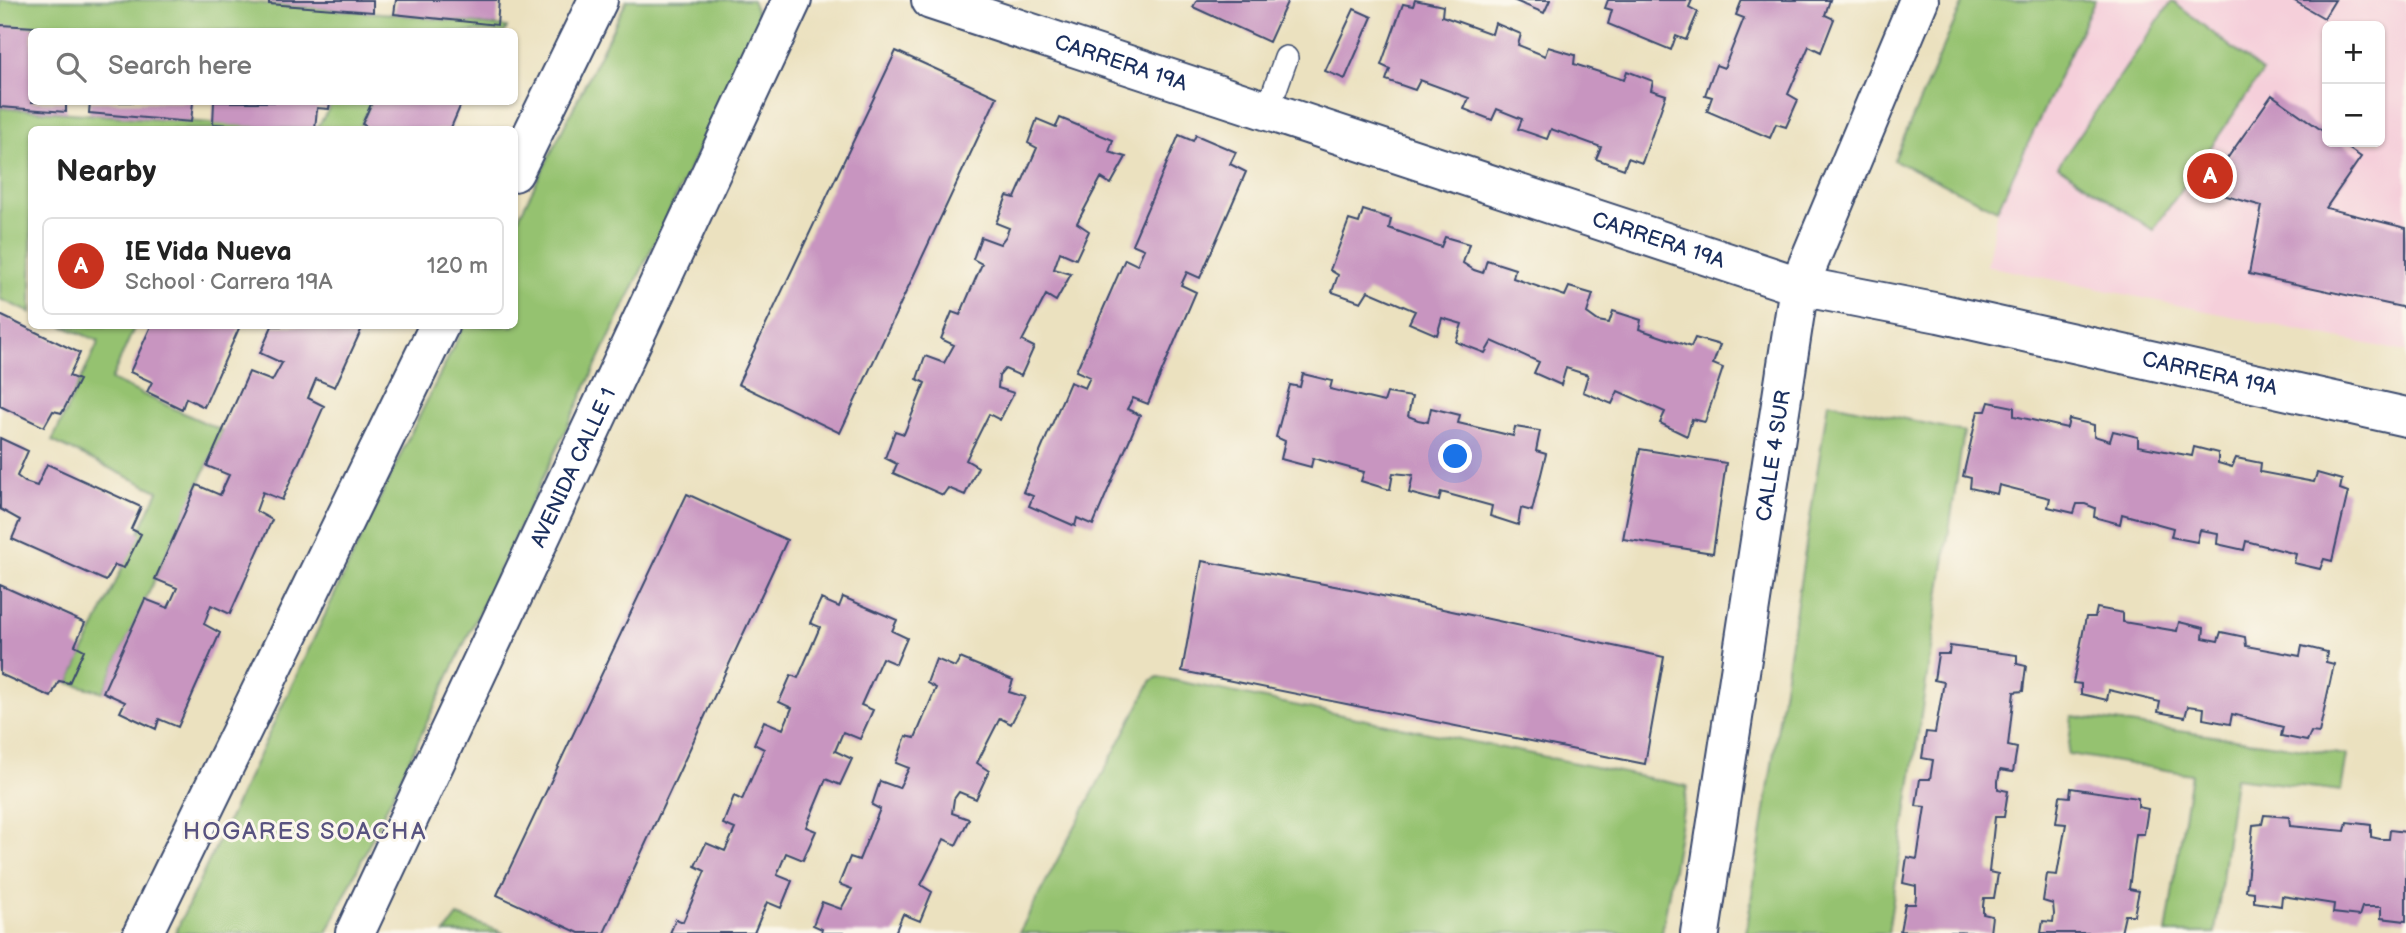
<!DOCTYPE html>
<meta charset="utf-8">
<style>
:root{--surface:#fff;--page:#f6f6f6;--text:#222;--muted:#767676;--line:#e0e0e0;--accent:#c8321e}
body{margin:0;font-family:"Balsamiq Sans",sans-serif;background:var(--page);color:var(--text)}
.controls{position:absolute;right:21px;top:21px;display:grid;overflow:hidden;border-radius:10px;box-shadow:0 2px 5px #0004}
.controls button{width:63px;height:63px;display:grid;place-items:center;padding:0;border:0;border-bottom:2px solid var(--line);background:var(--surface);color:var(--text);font:35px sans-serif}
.you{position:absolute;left:1456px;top:457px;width:24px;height:24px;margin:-18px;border:5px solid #fff;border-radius:50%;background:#1a73e8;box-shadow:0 0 0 10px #1a73e833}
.badge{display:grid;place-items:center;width:46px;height:46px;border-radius:50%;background:var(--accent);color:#fff;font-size:23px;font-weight:700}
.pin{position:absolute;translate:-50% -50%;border:4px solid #fff;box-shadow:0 2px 7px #0006}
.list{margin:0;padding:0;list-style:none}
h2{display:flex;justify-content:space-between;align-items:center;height:91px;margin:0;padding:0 28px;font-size:30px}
h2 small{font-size:23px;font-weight:400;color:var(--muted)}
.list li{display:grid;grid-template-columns:46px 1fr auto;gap:21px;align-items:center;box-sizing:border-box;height:98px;margin:0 14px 14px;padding:0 14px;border:2px solid var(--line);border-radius:10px}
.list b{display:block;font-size:26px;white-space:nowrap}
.list p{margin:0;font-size:23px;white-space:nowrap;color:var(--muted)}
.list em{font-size:23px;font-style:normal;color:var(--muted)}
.icon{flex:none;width:38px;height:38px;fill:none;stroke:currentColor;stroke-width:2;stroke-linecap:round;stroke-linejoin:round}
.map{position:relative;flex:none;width:2406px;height:933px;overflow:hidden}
.search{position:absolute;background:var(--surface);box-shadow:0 2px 5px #0004;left:28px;top:28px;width:490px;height:77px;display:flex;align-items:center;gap:18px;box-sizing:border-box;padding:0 24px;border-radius:10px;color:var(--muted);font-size:26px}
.panel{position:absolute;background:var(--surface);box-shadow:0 2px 5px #0004;left:28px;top:126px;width:490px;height:203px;border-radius:10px}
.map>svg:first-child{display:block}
</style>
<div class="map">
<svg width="2406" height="933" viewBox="0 0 2406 933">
<rect width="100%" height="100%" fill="#fbf7ec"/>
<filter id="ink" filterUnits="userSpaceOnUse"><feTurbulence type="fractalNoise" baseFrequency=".0143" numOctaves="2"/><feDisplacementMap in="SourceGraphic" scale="14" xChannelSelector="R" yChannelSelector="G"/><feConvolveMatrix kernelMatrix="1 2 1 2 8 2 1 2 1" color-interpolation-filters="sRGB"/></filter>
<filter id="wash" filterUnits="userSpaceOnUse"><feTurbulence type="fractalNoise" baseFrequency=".00686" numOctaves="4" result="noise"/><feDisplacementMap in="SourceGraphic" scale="28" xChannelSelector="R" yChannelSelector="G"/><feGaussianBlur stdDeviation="1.57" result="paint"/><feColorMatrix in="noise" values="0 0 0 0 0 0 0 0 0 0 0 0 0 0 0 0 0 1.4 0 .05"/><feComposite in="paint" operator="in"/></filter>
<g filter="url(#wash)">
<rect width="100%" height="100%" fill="#ebe1bf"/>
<path fill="#f5cfda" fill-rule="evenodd" d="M2095 0H2406V352L1987 266 1997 210ZM2327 26H2380V142H2327Z"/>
<path fill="#95c26f" stroke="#587866" stroke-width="2" d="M0 0H218L394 14 507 27 505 32 77 31 0 26Z
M627 0H752L760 20 327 933H175L407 441 464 326H514L515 225Z
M1964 0H2095L1997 210 1894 160Z
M2172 1 2263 72 2153 230 2058 166Z
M330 102H372L359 129H316L329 109Z
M0 108 298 129 32 130 31 313 0 299Z
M62 326H135L111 380 223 431 103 692 69 683 158 491 52 441 99 341Z
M1828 402 1964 432 1888 933H1746Z
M1158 677 1687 786 1662 933H1019L1152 680Z
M2072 716 2347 755 2341 791 2235 778 2215 933H2166L2191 774 2068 754Z
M458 916 504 933H445Z"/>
<g id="blocks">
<path fill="#c895c0" d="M269 0H373V12L269 4Z
M396 0H499L497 25 394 14Z
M1197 0H1288L1269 42 1193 7Z
M1415 0 1443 6 1442 16 1492 34 1495 23 1521 34 1518 45 1545 56 1548 47 1575 55 1574 64 1624 80 1627 71 1653 81 1651 90 1666 95 1642 163 1628 158 1624 169 1596 159 1601 147 1551 129 1547 139 1518 129 1522 119 1497 109 1492 120 1464 109 1469 98 1420 80 1415 90 1386 80 1390 69 1381 65 1403 4 1413 6Z
M1513 0H1550L1544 13Z
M1608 0H1692L1689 7 1698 12 1686 40 1676 36 1671 50 1608 24 1612 10 1605 8Z
M1742 0H1830L1825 15 1834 19 1821 52 1809 46 1788 94 1798 100 1786 127 1776 124 1770 138 1707 111 1712 97 1705 95 1716 65 1724 68 1744 18 1736 15Z
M2293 0H2335L2324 18Z
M1354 9 1372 17 1345 79 1325 71Z
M0 25 70 29 32 32V102H66V112L0 107Z
M896 51 997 97 840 433 738 384Z
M2272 95 2327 134V142H2339L2361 157 2326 208 2406 228V308L2249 274 2262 206 2205 190Z
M90 102H193L191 122 89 113Z
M214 102H330L329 109 317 108 315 130 213 124Z
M372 102H462L450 130H373L362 124Z
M1060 118 1113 140 1109 152 1126 157 1111 184 1101 178 1077 223 1089 231 1076 259 1060 252 1054 269 1071 274 1056 301 1046 295 1022 341 1034 347 1021 376 1005 369 999 376 998 388 1014 393 1000 420 989 414 966 460 978 467 965 495 948 488 943 495 893 473 897 464 885 458 895 431 904 434 925 383 917 379 925 356 944 363 954 345 941 339 952 312 960 315 982 264 973 259 981 237 1000 244 1006 236 1009 228 996 223 1007 196 1015 198 1037 148 1028 143 1037 119 1056 127Z
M1179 135 1193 141 1196 135 1236 152 1230 164 1246 172 1200 278 1187 272 1181 285 1196 292 1148 404 1133 398 1127 409 1140 415 1093 525 1077 518 1075 526 1029 506 1033 496 1023 492 1070 382 1085 388 1090 377 1076 371 1125 259 1137 265 1144 249 1132 244Z
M1363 210 1391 219 1389 228 1441 247 1445 237 1469 244 1463 263 1474 270 1483 273 1487 260 1515 269 1513 278 1565 296 1569 287 1593 294 1587 313 1598 321 1609 323 1613 311 1641 320 1639 329 1691 347 1695 338 1720 345 1713 364 1723 368 1705 422 1692 419 1687 436 1660 423 1665 412 1618 391 1612 404 1583 392 1588 375 1566 368 1561 385 1534 373 1539 362 1492 341 1485 353 1456 342 1462 324 1442 318 1437 335 1409 323 1415 311 1368 291 1361 302 1332 292 1338 275 1330 270 1349 220 1359 223Z
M0 315 80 353 69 376 79 380 62 413 53 411 44 427 0 406Z
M151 326H240L204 407 186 398 182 409 147 392 152 382 130 372Z
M272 326H363L335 387 316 379 308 398 324 406 282 500 263 492 256 511 272 520 230 614 211 605 204 624 220 633 178 727 159 719 156 729 120 712 125 702 103 692 145 599 168 608 172 599 177 588 155 579 197 485 220 495 224 486 229 475 207 466 249 372 272 381 282 363 260 353Z
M1303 374 1332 381 1330 389 1384 402 1387 393 1412 397 1408 416 1418 420 1428 422 1431 408 1460 415 1458 423 1513 436 1515 427 1540 431 1536 451 1546 454 1532 511 1521 508 1518 525 1490 516 1492 506 1441 492 1439 501 1409 493 1413 475 1393 473 1390 490 1361 481 1364 472 1313 458 1311 467 1281 459 1285 441 1276 437 1290 385 1300 387Z
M1989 402 2014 407V416L2067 428 2069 419 2094 425V436L2110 441 2113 431 2138 437V446L2192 456 2194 447 2218 453V463L2232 467 2236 458 2261 463 2260 472 2314 482 2317 473 2342 480 2340 489 2348 492 2332 561 2324 559 2320 569 2294 563 2296 554 2246 541 2244 550 2217 544 2218 533 2200 530 2197 542 2171 537 2173 528 2122 514 2120 524 2094 517 2095 508 2085 504H2077L2074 513 2048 507 2050 498 1999 485 1997 494 1970 488 1971 478 1963 476 1978 411H1986Z
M0 438 28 451 17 476 25 482 37 486 47 464 141 507 131 529 141 534 124 568 115 565 106 581 12 539 20 520 0 509Z
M1640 449 1726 463 1713 553 1623 539Z
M687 494 787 540 604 933H579L497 895Z
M1202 561 1350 589 1664 657 1645 764 1182 671Z
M0 585 85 623 75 645 84 650 69 683 59 681 51 697 0 674Z
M843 597 897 620 892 631 907 638 896 664 882 658 861 705 873 710 860 739 843 732 835 751 852 759 840 785 826 779 806 827 816 831 803 860 786 853 777 875 792 881 781 908 767 902 754 933H670L676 919 683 922 705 871 695 866 706 843 725 851 735 829 723 824 734 796 742 800 764 749 754 744 764 721 783 729 792 708 779 702 791 675 798 678 820 627 810 623 821 599 839 607Z
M2097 608 2123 613V622L2177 631 2179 622 2204 628 2203 638 2218 641 2221 632 2245 637 2246 646 2300 656 2302 646 2327 652 2326 662 2334 664 2319 733 2311 732 2307 741 2281 736 2283 727 2232 714 2230 724 2203 719 2204 708 2188 706 2185 717 2158 712 2160 702 2109 690 2107 700 2081 694V684L2073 683 2086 617H2095Z
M1950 646 2017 655V664L2026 666 2023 691 2014 692 2008 746 2017 748 2013 772 2000 770 1998 781V789L2008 791 2004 817H1995L1989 872 1998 874 1994 898H1984L1983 906V914L1992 916 1990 933 1900 931 1905 904H1915L1916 896V886L1903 883 1907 857 1917 859 1925 807 1916 806 1920 779H1930L1933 760 1922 758 1926 732 1935 733 1944 682 1934 680 1938 654H1949Z
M960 658 1013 680 1009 692 1025 697 1011 724 1000 718 977 763 989 771 976 799 959 792 954 799 952 813 969 819 956 845 944 839 921 885 932 892 920 921 903 914 895 933H821L822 929 813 925 822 902 841 909 852 889 839 884 850 857 859 860 880 809 872 805 880 781 899 788 909 768 896 763 906 736 915 738 936 688 927 683 936 659 955 667Z
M2071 788 2138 798V807L2148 809 2144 834H2136L2129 889 2139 891 2134 915H2125L2121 933H2041L2043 921 2053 922 2054 914 2053 904 2043 901 2047 874 2057 875 2066 824 2056 823 2060 796 2070 797Z
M2264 815 2289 817 2290 826 2345 831 2347 822 2371 825V837L2380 839H2389L2390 830 2406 832V921L2381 918V907H2362L2359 916 2333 913 2334 904 2282 896 2281 906 2254 902V892L2246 891 2253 825 2262 824Z"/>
</g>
</g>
<g filter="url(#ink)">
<use href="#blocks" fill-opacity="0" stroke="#3a4a6d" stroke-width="2"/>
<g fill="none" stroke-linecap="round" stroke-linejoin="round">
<defs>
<path id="lane" d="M1267 112 1286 58"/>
<g id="street">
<path id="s1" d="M1799 286 1939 313 2406 417"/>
</g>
<g id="secondary">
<path id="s2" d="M931 0 1799 286"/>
<path id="s3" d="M1700 933 1799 286 1919 0"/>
</g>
<g id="primary">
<path d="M514 172 598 0"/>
<path d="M143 933 439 326"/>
<path id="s4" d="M355 933 792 0"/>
</g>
</defs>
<use href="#lane" stroke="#3a4a6d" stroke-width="26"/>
<use href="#street" stroke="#3a4a6d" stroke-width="42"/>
<use href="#secondary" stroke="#3a4a6d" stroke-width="42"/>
<use href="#primary" stroke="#3a4a6d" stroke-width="42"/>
<use href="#lane" stroke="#fff" stroke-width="23"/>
<use href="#street" stroke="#fff" stroke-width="38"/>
<use href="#secondary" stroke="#fff" stroke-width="38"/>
<use href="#primary" stroke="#fff" stroke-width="38"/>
</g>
</g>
<g text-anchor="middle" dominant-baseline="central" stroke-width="6" stroke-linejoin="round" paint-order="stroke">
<g font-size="21" fill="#1b2f5e" stroke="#fbf7ec">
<text stroke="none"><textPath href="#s2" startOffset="200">CARRERA 19A</textPath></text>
<text stroke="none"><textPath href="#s2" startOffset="766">CARRERA 19A</textPath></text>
<text stroke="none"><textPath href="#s1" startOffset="420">CARRERA 19A</textPath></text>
<text stroke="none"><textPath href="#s3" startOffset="483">CALLE 4 SUR</textPath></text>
<text stroke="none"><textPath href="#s4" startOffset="514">AVENIDA CALLE 1</textPath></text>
</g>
<g font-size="24" letter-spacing="2" fill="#585380" stroke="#fbf7ec">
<text x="305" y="831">HOGARES SOACHA</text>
</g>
</g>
</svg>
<div class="controls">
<button>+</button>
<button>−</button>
</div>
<div class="you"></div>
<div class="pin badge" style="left:2210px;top:176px">A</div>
<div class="search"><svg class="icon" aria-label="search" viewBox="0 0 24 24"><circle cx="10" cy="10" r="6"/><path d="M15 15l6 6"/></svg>Search here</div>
<section class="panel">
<h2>Nearby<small></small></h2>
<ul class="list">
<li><span class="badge">A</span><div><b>IE Vida Nueva</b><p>School · Carrera 19A</p></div><em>120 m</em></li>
</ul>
</section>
</div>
